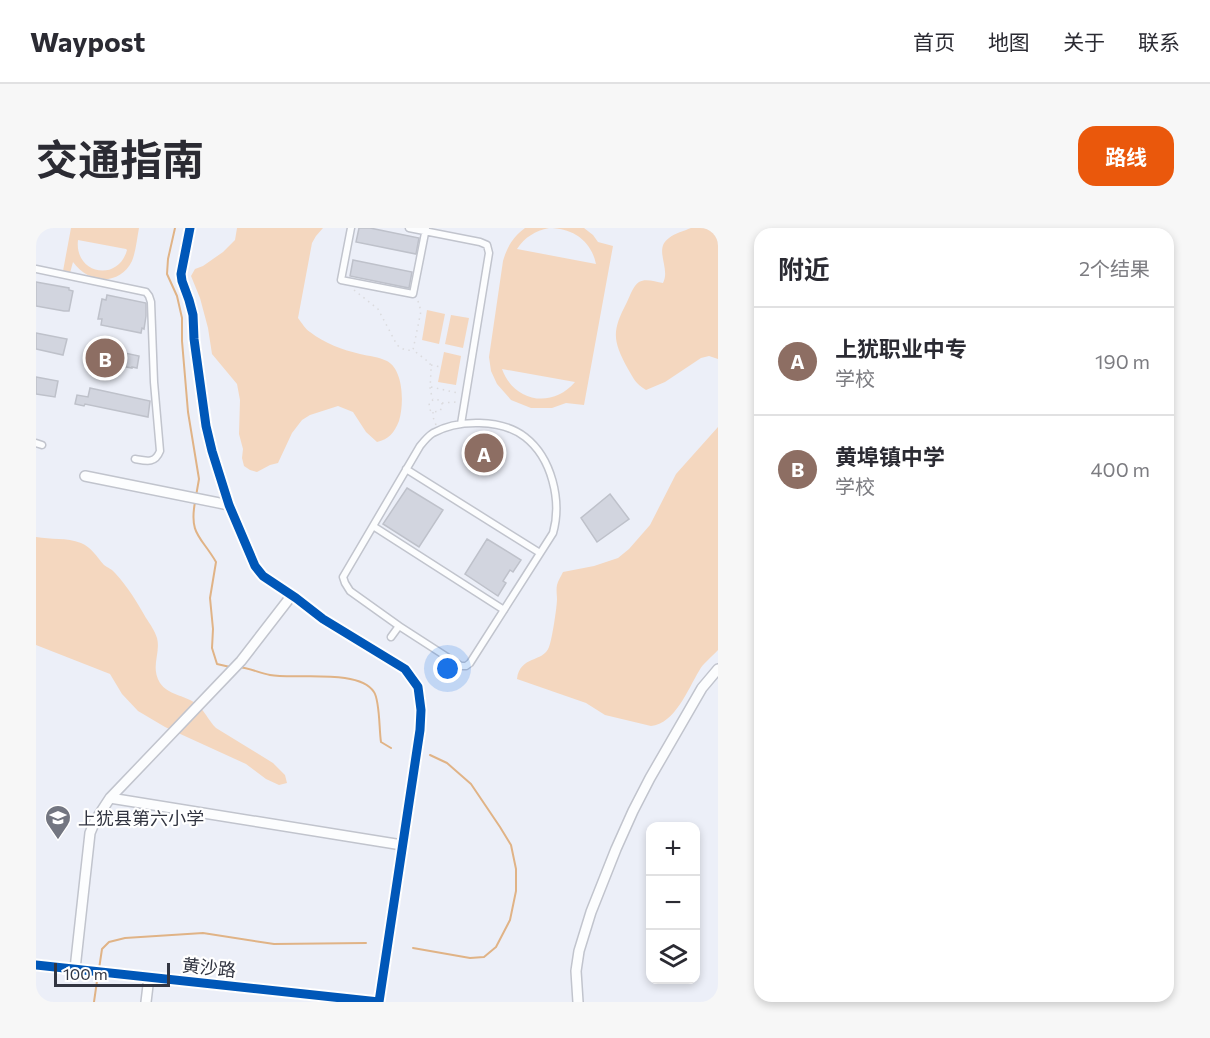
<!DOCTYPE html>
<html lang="zh">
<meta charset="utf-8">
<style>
:root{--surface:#fff;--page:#f7f7f7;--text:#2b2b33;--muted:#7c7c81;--line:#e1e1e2;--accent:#ea580c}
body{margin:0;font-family:Commissioner,"Noto Sans SC",sans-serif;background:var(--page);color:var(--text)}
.controls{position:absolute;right:18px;bottom:18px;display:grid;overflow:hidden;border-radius:12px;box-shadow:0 3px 9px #0003}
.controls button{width:54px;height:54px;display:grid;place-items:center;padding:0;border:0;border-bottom:2px solid var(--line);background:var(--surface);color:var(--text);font:30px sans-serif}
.scale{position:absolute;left:18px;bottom:15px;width:116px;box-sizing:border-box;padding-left:6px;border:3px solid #323541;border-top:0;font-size:16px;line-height:21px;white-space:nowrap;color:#323541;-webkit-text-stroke:4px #fff;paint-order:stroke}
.you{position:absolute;left:412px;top:441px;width:21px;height:21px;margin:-15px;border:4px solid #fff;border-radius:50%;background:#1a73e8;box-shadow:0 0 0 9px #1a73e833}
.badge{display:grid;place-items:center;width:39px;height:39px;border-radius:50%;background:var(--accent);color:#fff;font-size:20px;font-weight:700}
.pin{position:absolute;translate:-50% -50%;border:3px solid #fff;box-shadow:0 2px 6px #0006}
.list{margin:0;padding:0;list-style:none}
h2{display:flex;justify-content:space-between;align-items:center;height:78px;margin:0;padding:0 24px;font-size:26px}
h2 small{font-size:20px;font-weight:400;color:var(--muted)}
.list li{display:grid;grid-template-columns:39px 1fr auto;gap:18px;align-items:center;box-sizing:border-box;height:108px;padding:0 24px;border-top:2px solid var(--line)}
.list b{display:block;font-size:22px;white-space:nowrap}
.list p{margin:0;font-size:20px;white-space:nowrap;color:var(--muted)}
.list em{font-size:20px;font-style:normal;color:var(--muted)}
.icon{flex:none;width:33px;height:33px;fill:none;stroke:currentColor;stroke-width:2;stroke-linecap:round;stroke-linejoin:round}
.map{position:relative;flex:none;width:682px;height:774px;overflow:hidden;border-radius:18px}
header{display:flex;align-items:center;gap:36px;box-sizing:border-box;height:84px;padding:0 30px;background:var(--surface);border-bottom:2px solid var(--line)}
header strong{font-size:28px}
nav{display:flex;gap:33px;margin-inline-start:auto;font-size:21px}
.intro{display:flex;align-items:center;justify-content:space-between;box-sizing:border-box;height:144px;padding:0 36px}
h1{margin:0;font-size:42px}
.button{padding:15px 27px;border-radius:18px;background:var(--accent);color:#fff;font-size:21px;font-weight:700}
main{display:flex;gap:36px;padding:0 36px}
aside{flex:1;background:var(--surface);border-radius:18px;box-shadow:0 3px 9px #0003}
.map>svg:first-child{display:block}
</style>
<header>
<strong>Waypost</strong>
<nav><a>首页</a><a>地图</a><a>关于</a><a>联系</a></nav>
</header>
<div class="intro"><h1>交通指南</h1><a class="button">路线</a></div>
<main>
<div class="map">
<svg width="682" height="774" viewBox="0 0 682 774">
<rect width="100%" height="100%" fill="#eceff8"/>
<path fill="#f4d7bf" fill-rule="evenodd" d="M35 0H103C101 10 100 23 96 33 83 59 52 55 37 34L34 45 27 43ZM42 12 90 21 91 22C82 55 38 46 42 12Z
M201 0H287L280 8 276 15 262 90C266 95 269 101 274 104 288 115 307 122 324 126 333 128 343 129 351 133 368 142 368 177 363 193 358 205 353 211 341 214L330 204 317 184 302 178 274 187 266 192 256 205 242 235 234 237 221 244 214 242 208 238 206 230 207 221 203 206 204 172 201 156 176 126 172 100 164 70 155 48 159 41 167 38 187 24 199 12Z
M489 0H548L557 7 562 14 577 18 548 177 530 175 516 180H495L475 172 461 156 455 143 453 129 467 33C471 19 477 9 489 0ZM513 0C536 0 555 12 560 36L481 21C489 9 499 3 513 0ZM466 141 539 154C516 181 478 174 466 141Z
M655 0H682V131L673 128 665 130 629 154 610 162C599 155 598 151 592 141 576 112 576 103 591 74 594 68 597 58 603 54 610 50 619 54 627 55 635 40 617 21 633 10 639 5 648 3 655 0Z
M391 82 409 86 403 116 386 112Z
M415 87 433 90 427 120 409 116Z
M408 124 425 128 420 157 402 154Z
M682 199V422C676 429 667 435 663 443 652 461 639 496 615 498L569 487 550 475 481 451C484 427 507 435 513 419 516 412 521 379 521 371 521 367 520 362 521 357 522 353 525 348 527 344L558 338 582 330 593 321 614 297 640 246Z
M0 309C15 312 30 309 45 315 55 319 61 329 68 337 72 340 76 341 79 345 92 359 101 374 110 390 114 396 119 403 121 410 125 425 114 439 124 455 132 467 148 467 159 475 168 481 172 492 180 500L237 535 249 547 251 555 243 557 230 551 210 536 129 499 102 483 86 466 74 446 0 417Z"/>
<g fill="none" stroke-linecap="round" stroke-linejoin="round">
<path stroke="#e0b386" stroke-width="2" d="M139 0 132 31 131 46 141 68 146 90V113L152 184 163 251 160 268
M159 274C153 307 165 308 180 334L174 370 177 401 176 420 181 436 194 439
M202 439C214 440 223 445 234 447 258 452 323 440 338 464 344 473 343 502 345 514L355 520
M377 720 434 730 448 729 460 719 474 692 480 663V641L475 617 464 599 435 556 411 535 394 527
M63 741 66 721 73 714 89 710 167 705 238 716 330 715
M58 774 62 746"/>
</g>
<path fill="#d2d5df" stroke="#bec1ca" stroke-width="1.5" d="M323 0H334L383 10 380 26 320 14Z
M317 32 376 44 373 60 314 48Z
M0 54 33 60V62L37 63 33 83H28L0 78Z
M71 67 110 75V88L108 101 106 100 105 105 65 97 66 91H62L66 71 70 72Z
M0 105 31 111 27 127 0 121Z
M61 119 103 128 101 140 96 139V140L63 134V133L59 132Z
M0 149 22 153 19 169 0 166Z
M54 160 114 173 112 189 49 176 48 178 39 176 41 167 52 169Z
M371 260 407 282 383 319 347 296Z
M574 266 593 291 561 314 545 290Z
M451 311 485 332 477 344 474 342 467 353 470 355 462 368 429 346Z"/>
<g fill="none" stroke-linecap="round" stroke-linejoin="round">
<defs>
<path id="street" d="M315 0 305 52 377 66 390 0
M373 0 444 14 451 17 453 25 425 196
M0 41 110 64 113 68 115 74 118 154 124 223C119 236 110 233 99 231
M0 215 6 217
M370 241 504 325
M337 298 468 382
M355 409 363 398 425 438H430L434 435 517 305C526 273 516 230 489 209 466 191 422 191 397 205 392 208 388 213 384 218L307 349 309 355 314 363 363 398"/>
<path id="secondary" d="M49 248 193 277
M74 570 366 617
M0 737 343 774 384 502 385 482 382 459 369 441 287 391 260 370 227 348 219 338 193 277 176 223 170 198 158 111 157 87 153 72 146 53 145 46 154 0
M39 741 54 605 59 593 74 570 205 433 256 367
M110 774 113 749
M542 774 540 743 543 723 555 684 580 621 597 583 614 550 666 460 682 441"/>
</defs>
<use href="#street" stroke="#c1c4cd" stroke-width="9"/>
<use href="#secondary" stroke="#c1c4cd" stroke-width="12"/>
<path stroke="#dbdbde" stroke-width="1.5" stroke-dasharray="1.5 4.5" stroke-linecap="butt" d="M318 62 342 81 361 117C366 121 370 123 376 122
M382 73 385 83 377 122 394 135 395 142 394 162 397 171
M395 137 405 139
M395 159 422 165
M406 175V179L404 183 397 184 394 182 393 175 398 171 403 172 406 175 421 174
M397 184V189L400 197"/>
<use href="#street" stroke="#fcfdfe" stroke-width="6"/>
<use href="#secondary" stroke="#fcfdfe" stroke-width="9"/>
<defs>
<path id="cycleway" d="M0 737 343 774 384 502 385 482 382 459 369 441 287 391 260 370 227 348 219 338 193 277 176 223 170 198 158 111 157 87 153 72 146 53 145 46 154 0"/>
</defs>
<use href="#cycleway" stroke="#fff" stroke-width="13"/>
<use href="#cycleway" stroke="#0057b8" stroke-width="9"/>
</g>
<defs>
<symbol id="school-pin" viewBox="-11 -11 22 30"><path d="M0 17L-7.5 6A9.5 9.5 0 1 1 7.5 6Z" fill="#737681" stroke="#fff"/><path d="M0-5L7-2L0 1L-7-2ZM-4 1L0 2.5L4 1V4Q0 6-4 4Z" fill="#fff"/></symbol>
</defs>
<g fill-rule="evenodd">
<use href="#school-pin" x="7" y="575" width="30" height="40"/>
</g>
<g text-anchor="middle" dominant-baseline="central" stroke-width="4.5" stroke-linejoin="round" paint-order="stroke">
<g font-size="18" fill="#323541" stroke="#fff" text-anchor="start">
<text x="42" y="590">上犹县第六小学</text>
</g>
<g font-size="18" fill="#323541" stroke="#fff">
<text transform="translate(173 739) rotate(6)">黄沙路</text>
</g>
</g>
</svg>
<div class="controls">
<button>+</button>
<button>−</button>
<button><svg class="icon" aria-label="layers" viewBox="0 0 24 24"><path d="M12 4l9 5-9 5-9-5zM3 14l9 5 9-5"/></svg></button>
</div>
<div class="scale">100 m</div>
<div class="you"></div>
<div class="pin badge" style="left:448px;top:225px;background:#8d6e63">A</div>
<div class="pin badge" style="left:69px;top:130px;background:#8d6e63">B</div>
</div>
<aside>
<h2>附近<small>2个结果</small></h2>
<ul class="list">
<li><span class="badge" style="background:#8d6e63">A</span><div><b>上犹职业中专</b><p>学校</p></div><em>190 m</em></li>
<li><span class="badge" style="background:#8d6e63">B</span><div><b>黄埠镇中学</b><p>学校</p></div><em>400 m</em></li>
</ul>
</aside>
</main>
